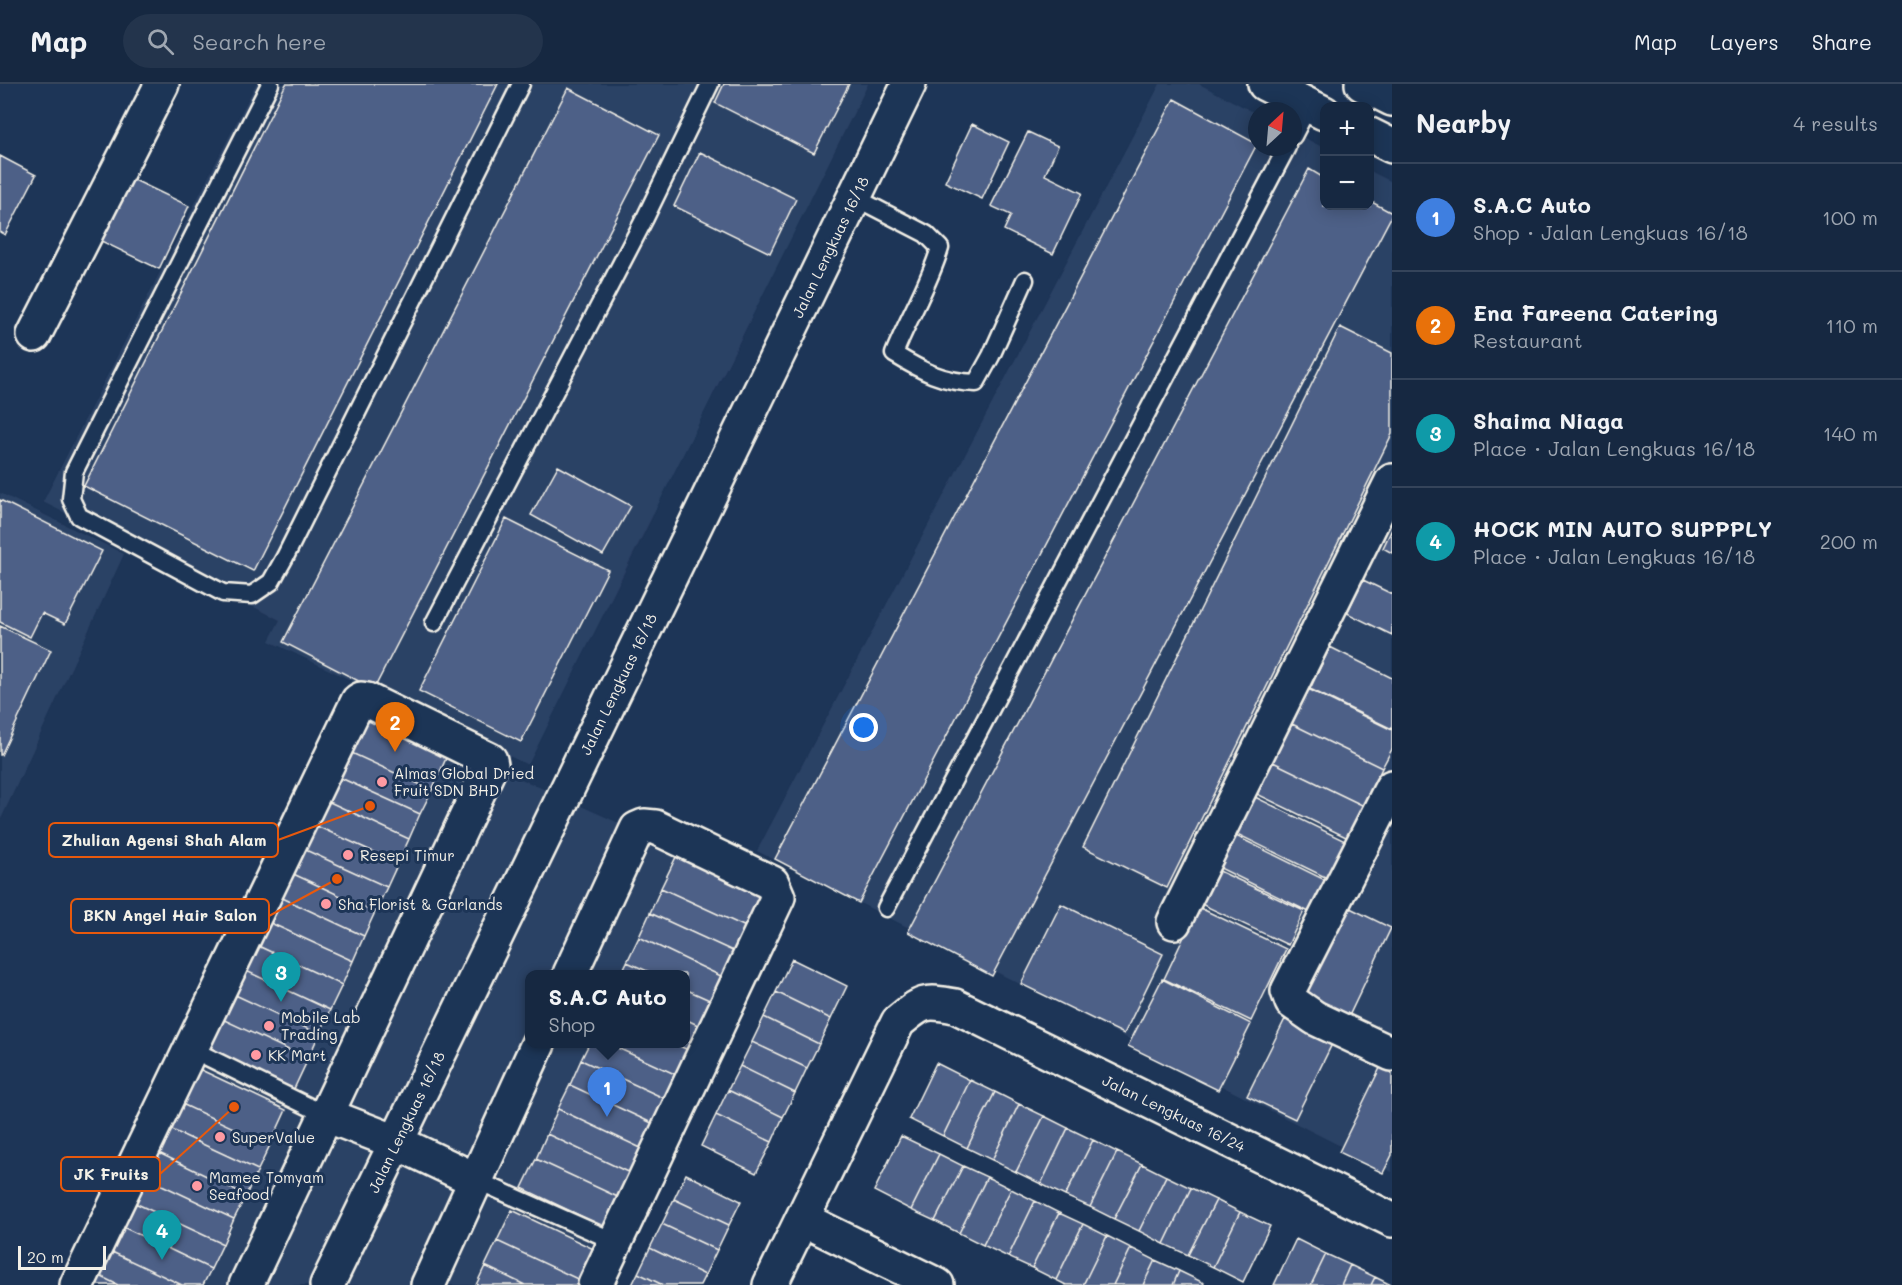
<!DOCTYPE html>
<meta charset="utf-8">
<style>
:root{--surface:#162841;--page:#23344c;--text:#f1f3f6;--muted:#9ea6b1;--line:#35445a;--accent:#ff9aa2}
body{margin:0;font-family:Mali,sans-serif;background:var(--page);color:var(--text)}
.controls{position:absolute;right:18px;top:18px;display:grid;overflow:hidden;border-radius:12px;box-shadow:0 3px 15px #0003}
.controls button{width:54px;height:54px;display:grid;place-items:center;padding:0;border:0;border-bottom:2px solid var(--line);background:var(--surface);color:var(--text);font:30px sans-serif}
.compass{position:absolute;left:1248px;top:18px;width:54px;height:54px;border-radius:50%;background:var(--surface);box-shadow:0 3px 15px #0003;rotate:26deg}
.scale{position:absolute;left:18px;bottom:15px;width:88px;box-sizing:border-box;padding-left:6px;border:3px solid #f4f1e8;border-top:0;font-size:16px;line-height:21px;white-space:nowrap;color:#f4f1e8;-webkit-text-stroke:4px #1d3557;paint-order:stroke}
.you{position:absolute;left:864px;top:644px;width:21px;height:21px;margin:-15px;border:4px solid #fff;border-radius:50%;background:#1a73e8;box-shadow:0 0 0 9px #1a73e833}
.badge{display:grid;place-items:center;width:39px;height:39px;border-radius:50%;background:var(--accent);color:#fff;font-size:20px;font-weight:700}
.pin{position:absolute;translate:-50% -50px;filter:drop-shadow(0 2px 3px #0008)}
.pin::after{content:'';position:absolute;top:32px;width:21px;height:18px;background:inherit;clip-path:polygon(0 0,100% 0,50% 100%)}
.popup{position:absolute;left:525px;top:886px;width:165px;height:78px;box-sizing:border-box;display:grid;place-content:center;border-radius:12px;background:var(--surface);filter:drop-shadow(0 2px 4px #0005);font-size:20px;white-space:nowrap;color:var(--muted)}
.popup b{font-size:22px;color:var(--text)}
.popup::after{content:'';position:absolute;left:50%;top:100%;margin-left:-12px;border:12px solid transparent;border-top-color:var(--surface)}
.list{margin:0;padding:0;list-style:none}
h2{display:flex;justify-content:space-between;align-items:center;height:78px;margin:0;padding:0 24px;font-size:26px}
h2 small{font-size:20px;font-weight:400;color:var(--muted)}
.list li{display:grid;grid-template-columns:39px 1fr auto;gap:18px;align-items:center;box-sizing:border-box;height:108px;padding:0 24px;border-top:2px solid var(--line)}
.list b{display:block;font-size:22px;white-space:nowrap}
.list p{margin:0;font-size:20px;white-space:nowrap;color:var(--muted)}
.list em{font-size:20px;font-style:normal;color:var(--muted)}
.icon{flex:none;width:33px;height:33px;fill:none;stroke:currentColor;stroke-width:2;stroke-linecap:round;stroke-linejoin:round}
.map{position:relative;flex:none;width:1392px;height:1201px;overflow:hidden}
header{display:flex;align-items:center;gap:36px;box-sizing:border-box;height:84px;padding:0 30px;background:var(--surface);border-bottom:2px solid var(--line)}
header strong{font-size:28px}
nav{display:flex;gap:33px;margin-inline-start:auto;font-size:21px}
.search{width:420px;height:54px;background:var(--page);display:flex;align-items:center;gap:15px;box-sizing:border-box;padding:0 21px;border-radius:33px;color:var(--muted);font-size:22px}
main{display:flex}
aside{flex:1;background:var(--surface)}
.map>svg:first-child{display:block}
</style>
<header>
<strong>Map</strong>
<div class="search"><svg class="icon" aria-label="search" viewBox="0 0 24 24"><circle cx="10" cy="10" r="6"/><path d="M15 15l6 6"/></svg>Search here</div>
<nav><a>Map</a><a>Layers</a><a>Share</a></nav>
</header>
<main>
<div class="map">
<svg width="1392" height="1201" viewBox="0 0 1392 1201">
<rect width="100%" height="100%" fill="#1d3557"/>
<filter id="ink" filterUnits="userSpaceOnUse"><feTurbulence type="fractalNoise" baseFrequency=".0167" numOctaves="2"/><feDisplacementMap in="SourceGraphic" scale="12" xChannelSelector="R" yChannelSelector="G"/><feConvolveMatrix kernelMatrix="1 2 1 2 8 2 1 2 1" color-interpolation-filters="sRGB"/></filter>
<g filter="url(#ink)">
<path fill="#2c4265" fill-rule="evenodd" d="M256 0H868L528 681 269 557 280 536 43 418Z
M1160 0H1199L1257 30V63H1293V48L1324 64V122H1370V87L1392 98V1088L757 767Z
M0 409 124 470 0 737Z
M368 626 652 754 768 810 584 1201H89ZM529 890H685V960H529Z"/>
<path fill="#4e6087" stroke="#f4f1e8" stroke-width="1.5" d="M286 0H498L253 487 84 402Z
M724 0H849L814 69 715 19Z
M568 4 659 51 374 605 283 558Z
M1174 15 1257 60 859 819 775 775Z
M972 40 1009 58 982 115 945 98Z
M1028 48 1058 62 1045 91 1082 109 1053 170 1004 146 1011 131 991 122Z
M700 68 796 115 770 169 674 122Z
M0 72 36 91 5 151 0 148Z
M1309 85 1324 94V122H1370V117L1392 129V131L992 892 908 848Z
M126 92 189 122 159 185 97 155Z
M1340 243 1392 269V350L1167 804 1083 763Z
M558 382 631 422 603 471 531 431Z
M0 416 102 467 65 540 42 529 30 553 0 538Z
M506 435 608 486 521 658 419 607Z
M1392 445V469L1383 464Z
M1363 496 1392 510V551L1347 529Z
M0 542 51 566 1 671H0Z
M1330 563 1392 594V645L1310 605Z
M1308 605 1392 646V665L1382 684 1292 640Z
M359 631 447 672 432 706 343 665Z
M1292 640 1382 684 1364 722 1273 678Z
M343 665 432 706 420 730 332 690Z
M1273 678 1364 722 1348 754 1257 710Z
M332 690 420 730 409 755 321 714Z
M1253 712 1347 758 1329 795 1235 749Z
M321 714 409 755 398 779 310 739Z
M310 739 398 779 387 803 299 763Z
M1232 750 1325 796 1309 828 1216 782Z
M299 763 387 803 375 828 287 787Z
M677 771 764 811 748 844 661 804Z
M1215 785 1304 827 1288 861 1199 819Z
M287 787 375 828 364 852 276 811Z
M661 804 748 844 737 869 650 829Z
M276 811 364 852 353 877 264 836Z
M1061 820 1163 870 1124 950 1021 900Z
M1198 823 1286 865 1251 937 1164 895Z
M1348 823 1391 844 1348 934 1304 913Z
M650 829 737 869 725 894 639 853Z
M264 836 353 877 342 901 254 860Z
M639 853 725 894 714 918 685 905V890H654L627 878Z
M254 860 342 901 330 926 242 885Z
M792 875 847 902 831 935 776 908Z
M627 878 654 890H621Z
M242 885 330 926 319 950 231 909Z
M1162 895 1251 940 1218 1006 1128 962Z
M685 905 714 918 702 943 685 935Z
M776 908 831 935 819 960 764 933Z
M231 909 319 950 308 975 220 934Z
M764 933 819 960 807 984 752 958Z
M220 934 308 975 293 1007 205 966Z
M685 935 702 943 691 967 674 960H685Z
M1285 935 1333 958 1295 1035 1247 1012Z
M752 958 807 984 795 1009 740 982Z
M589 960H609L679 992 668 1016 581 976Z
M609 960H674L691 967 679 992Z
M581 976 668 1016 656 1041 570 1001Z
M936 979 970 996 943 1052 909 1035Z
M740 982 795 1009 783 1033 728 1006Z
M1381 982 1392 987V1071L1383 1089 1339 1068Z
M199 985 286 1026 270 1061 182 1020Z
M970 996 995 1008 967 1064 943 1052Z
M570 1001 656 1041 645 1066 558 1025Z
M728 1006 783 1033 772 1058 716 1031Z
M995 1008 1019 1020 992 1076 967 1064Z
M182 1020 270 1061 258 1086 170 1045Z
M1019 1020 1044 1032 1016 1088 992 1076Z
M558 1025 645 1066 634 1091 547 1050Z
M716 1031 772 1058 756 1089 701 1062Z
M1044 1032 1068 1044 1041 1100 1016 1088Z
M1068 1044 1093 1056 1065 1112 1041 1100Z
M170 1045 258 1086 246 1111 159 1069Z
M547 1050 634 1091 622 1115 536 1075Z
M901 1052 939 1070 911 1126 874 1107Z
M1093 1056 1117 1068 1090 1123 1065 1112Z
M1117 1068 1142 1080 1114 1135 1090 1123Z
M159 1069 246 1111 234 1135 147 1094Z
M939 1070 963 1082 935 1137 911 1126Z
M536 1075 622 1115 608 1145 522 1104Z
M1142 1080 1166 1092 1139 1147 1114 1135Z
M963 1082 987 1093 959 1149 935 1137Z
M686 1090 741 1117 729 1141 674 1115Z
M1166 1092 1191 1104 1164 1160 1139 1147Z
M987 1093 1011 1105 983 1161 959 1149Z
M147 1094 234 1135 223 1160 135 1119Z
M1191 1104 1216 1116 1188 1171 1164 1160Z
M1011 1105 1035 1117 1008 1173 983 1161Z
M674 1115 729 1141 717 1166 662 1140Z
M1216 1116 1240 1128 1213 1183 1188 1171Z
M1035 1117 1059 1129 1032 1184 1008 1173Z
M135 1119 223 1160 211 1185 123 1143Z
M512 1126 600 1168 586 1199 497 1157Z
M1240 1128 1270 1142 1243 1198 1213 1183Z
M1059 1129 1083 1140 1056 1196 1032 1184Z
M662 1140 717 1166 705 1191 650 1164Z
M1083 1140 1107 1152 1083 1201H1066L1056 1196Z
M123 1143 211 1185 203 1201H182L112 1168Z
M1107 1152 1131 1164 1113 1201H1083Z
M1296 1155 1326 1170 1311 1201H1274Z
M497 1157 586 1199 585 1201H525L485 1182Z
M650 1164 705 1191 700 1201H663L638 1189Z
M1131 1164 1155 1176 1143 1201H1113Z
M112 1168 182 1201H118L100 1192Z
M1326 1170 1350 1181 1341 1201H1311Z
M1155 1176 1179 1187 1173 1201H1143Z
M1350 1181 1375 1193 1371 1201H1341Z
M485 1182 525 1201H476Z
M1179 1187 1204 1199 1203 1201H1173Z
M638 1189 663 1201H632Z
M100 1192 118 1201H96Z
M1375 1193 1391 1201H1371Z"/>
<g fill="none" stroke-linecap="round" stroke-linejoin="round">
<defs>
<path id="lane" d="M270 0 74 388 71 415 79 432 223 509 252 511 271 498 285 473 521 0
M1293 52 1309 21
M854 113 926 150 940 164C929 201 908 234 894 270 922 287 942 298 976 299L991 272 1025 196
M434 539 645 134 710 0
M886 824 1287 63
M191 965 326 1031
M476 1096 616 1158"/>
<path id="street" d="M34 251 162 0
M1392 703 1288 907 1292 918 1315 934 1392 970
M1174 838 1392 397
M570 890 637 745 644 742 655 743 772 799 778 813 595 1201
M326 1031 396 1058 476 1096
M802 1135 937 1201
M77 1201 358 617 361 615 367 616 490 676 491 681 246 1201
M327 1201 909 0
M428 1201 538 960
M770 1201 898 938C922 918 924 916 955 922L1392 1136"/>
<path id="primary" d="M1265 0 1324 29
M1362 0 1392 15
M1370 51 1392 62"/>
</defs>
<use href="#lane" stroke="#f4f1e8" stroke-width="21"/>
<use href="#street" stroke="#f4f1e8" stroke-width="38"/>
<use href="#primary" stroke="#f4f1e8" stroke-width="38"/>
<use href="#lane" stroke="#1d3557" stroke-width="16"/>
<use href="#street" stroke="#1d3557" stroke-width="33"/>
<use href="#primary" stroke="#1d3557" stroke-width="33"/>
</g>
</g>
<g fill="#ff9aa2" stroke="#1d3557" stroke-width="2">
<circle cx="382" cy="698" r="6"/>
<circle cx="348" cy="771" r="6"/>
<circle cx="326" cy="820" r="6"/>
<circle cx="269" cy="942" r="6"/>
<circle cx="256" cy="971" r="6"/>
<circle cx="220" cy="1053" r="6"/>
<circle cx="197" cy="1102" r="6"/>
</g>
<g text-anchor="middle" dominant-baseline="central" stroke-width="6" stroke-linejoin="round" paint-order="stroke">
<g font-size="15" fill="#f4f1e8" stroke="#1d3557">
<text transform="translate(830 163) rotate(-64)">Jalan Lengkuas 16/18</text>
<text transform="translate(618 600) rotate(-64)">Jalan Lengkuas 16/18</text>
<text transform="translate(1174 1029) rotate(26)">Jalan Lengkuas 16/24</text>
<text transform="translate(406 1038) rotate(-64)">Jalan Lengkuas 16/18</text>
</g>
<g font-size="15" fill="#f4f1e8" stroke="#1d3557" text-anchor="start">
<text x="394" y="689">Almas Global Dried<tspan x="394" dy="17">Fruit SDN BHD</tspan></text>
<text x="360" y="771">Resepi Timur</text>
<text x="338" y="820">Sha Florist &amp; Garlands</text>
<text x="281" y="933">Mobile Lab<tspan x="281" dy="17">Trading</tspan></text>
<text x="268" y="971">KK Mart</text>
<text x="232" y="1053">SuperValue</text>
<text x="209" y="1093">Mamee Tomyam<tspan x="209" dy="17">Seafood</tspan></text>
</g>
</g>
<path fill="none" stroke="#e8590c" stroke-width="2" d="M370 722L278 756M337 795L269 832M234 1023L160 1090"/>
<g fill="#e8590c" stroke="#1d3557" stroke-width="2">
<circle cx="370" cy="722" r="6"/>
<circle cx="337" cy="795" r="6"/>
<circle cx="234" cy="1023" r="6"/>
</g>
<g fill="#1d3557" stroke="#e8590c" stroke-width="2">
<rect x="49" y="739" width="229" height="34" rx="6"/>
<rect x="71" y="815" width="198" height="34" rx="6"/>
<rect x="61" y="1073" width="99" height="34" rx="6"/>
</g>
<g font-size="16" text-anchor="middle" font-weight="bold" fill="#f4f1e8">
<text x="164" y="762">Zhulian Agensi Shah Alam</text>
<text x="170" y="837">BKN Angel Hair Salon</text>
<text x="111" y="1096">JK Fruits</text>
</g>
</svg>
<div class="controls">
<button>+</button>
<button>−</button>
</div>
<svg class="compass" viewBox="-18 -18 36 36"><path d="M0-13l5 13h-10z" fill="#e53935"/><path d="M0 13l5-13h-10z" fill="#9ea6b1"/></svg>
<div class="scale">20 m</div>
<div class="you"></div>
<div class="pin badge" style="left:607px;top:1033px;background:#3f7fe0">1</div>
<div class="popup"><b>S.A.C Auto</b>Shop</div>
<div class="pin badge" style="left:395px;top:668px;background:#e8710a">2</div>
<div class="pin badge" style="left:281px;top:918px;background:#0f9aa8">3</div>
<div class="pin badge" style="left:162px;top:1176px;background:#0f9aa8">4</div>
</div>
<aside>
<h2>Nearby<small>4 results</small></h2>
<ul class="list">
<li><span class="badge" style="background:#3f7fe0">1</span><div><b>S.A.C Auto</b><p>Shop · Jalan Lengkuas 16/18</p></div><em>100 m</em></li>
<li><span class="badge" style="background:#e8710a">2</span><div><b>Ena Fareena Catering</b><p>Restaurant</p></div><em>110 m</em></li>
<li><span class="badge" style="background:#0f9aa8">3</span><div><b>Shaima Niaga</b><p>Place · Jalan Lengkuas 16/18</p></div><em>140 m</em></li>
<li><span class="badge" style="background:#0f9aa8">4</span><div><b>HOCK MIN AUTO SUPPPLY</b><p>Place · Jalan Lengkuas 16/18</p></div><em>200 m</em></li>
</ul>
</aside>
</main>
